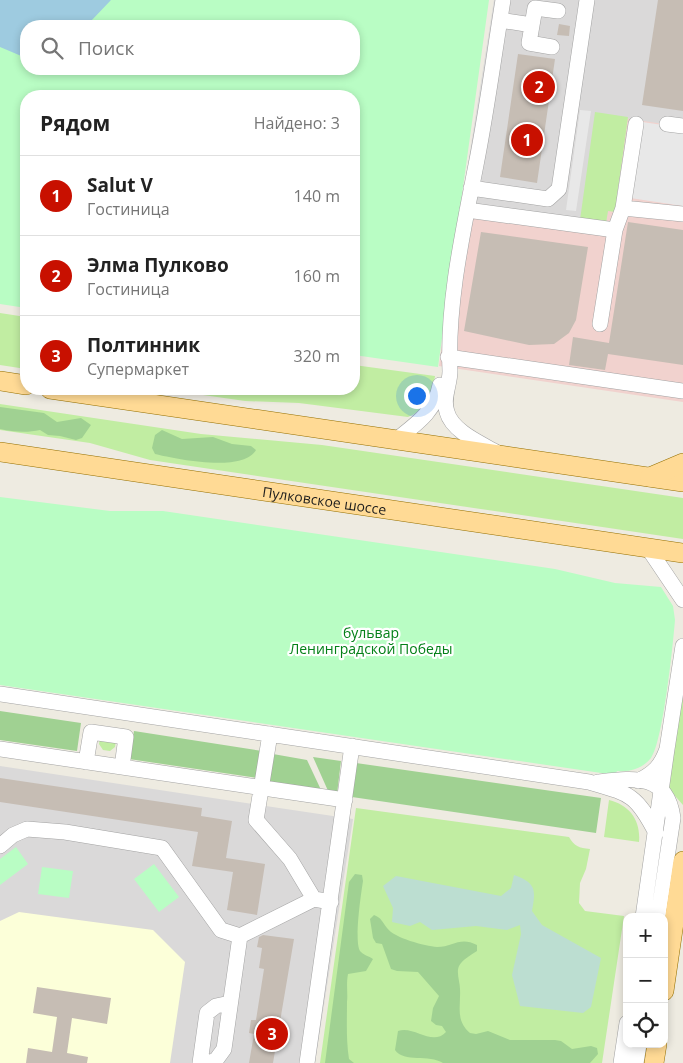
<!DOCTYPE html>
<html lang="ru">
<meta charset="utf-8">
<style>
:root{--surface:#fff;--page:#f6f6f6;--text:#222;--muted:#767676;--line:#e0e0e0;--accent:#c81000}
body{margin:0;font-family:"Open Sans",sans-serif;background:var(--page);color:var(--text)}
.controls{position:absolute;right:15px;bottom:15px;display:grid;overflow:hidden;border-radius:10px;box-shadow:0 2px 8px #0003}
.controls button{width:45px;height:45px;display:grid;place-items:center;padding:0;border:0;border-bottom:1px solid var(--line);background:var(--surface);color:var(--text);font:25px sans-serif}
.you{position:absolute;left:416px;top:395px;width:18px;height:18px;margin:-12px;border:4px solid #fff;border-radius:50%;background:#1a73e8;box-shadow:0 0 0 8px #1a73e833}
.badge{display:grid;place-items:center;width:32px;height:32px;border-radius:50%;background:var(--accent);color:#fff;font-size:16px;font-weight:700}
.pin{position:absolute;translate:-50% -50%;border:2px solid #fff;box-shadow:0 1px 5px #0006}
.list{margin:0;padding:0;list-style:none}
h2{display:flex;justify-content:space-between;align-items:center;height:65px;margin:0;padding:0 20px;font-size:21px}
h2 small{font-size:16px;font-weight:400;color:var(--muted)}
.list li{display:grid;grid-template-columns:32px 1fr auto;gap:15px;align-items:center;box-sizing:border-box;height:80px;padding:0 20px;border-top:1px solid var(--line)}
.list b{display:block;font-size:19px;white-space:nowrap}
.list p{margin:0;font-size:16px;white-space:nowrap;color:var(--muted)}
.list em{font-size:16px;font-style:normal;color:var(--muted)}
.icon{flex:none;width:28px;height:28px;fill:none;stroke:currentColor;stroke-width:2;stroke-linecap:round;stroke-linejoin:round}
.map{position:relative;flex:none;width:683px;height:1063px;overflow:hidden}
.search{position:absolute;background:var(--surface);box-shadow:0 2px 8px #0003;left:20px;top:20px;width:340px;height:55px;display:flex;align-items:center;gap:12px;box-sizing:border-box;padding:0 18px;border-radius:20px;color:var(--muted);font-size:19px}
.panel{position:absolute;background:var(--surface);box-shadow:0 2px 8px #0003;left:20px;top:90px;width:340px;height:305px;border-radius:20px}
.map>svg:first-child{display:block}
</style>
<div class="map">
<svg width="683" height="1063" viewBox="0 0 683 1063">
<rect width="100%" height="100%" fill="#eeebe1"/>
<path fill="#dad9d9" d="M494 0H683V127L607 224 462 202Z
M0 766 353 819 315 1063H0Z"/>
<path fill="#f1d2ce" d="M624 118 683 127V402L439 366 462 202 606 223Z"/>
<path fill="#fcffd9" d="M19 912 153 930 185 962 170 1063H0V921Z"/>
<path fill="#c1eda2" d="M595 112 628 117 615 212 608 211 606 223 580 220Z
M0 313 26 317V369L0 365Z
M354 365 435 376C433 392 425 411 408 417L299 403 245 401 161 389H354Z
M0 404 201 434 322 445 683 498V539L150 460 90 443 0 430Z
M683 684V805L668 788Z
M100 738 116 740 115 747 110 751 103 750 99 744Z
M609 800C630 805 641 821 639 842L604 837Z
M356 808 569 837C574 846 579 848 590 849L586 869 580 883 579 903 585 911 624 916 602 1063H320Z"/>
<path fill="#a0d192" d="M0 407 44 413 57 422 81 418 91 425 82 438 76 440 60 436 48 435 40 430C27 433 14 432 0 429Z
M162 430 182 439 213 437 232 444 251 446 256 450C243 473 176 459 155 454L152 448 155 435Z
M0 711 81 723 77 751 0 740Z
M134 731 262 751 257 778 129 759Z
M273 754 307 760 322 792 268 783Z
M313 757 341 761 337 794 329 793Z
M356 763 601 798 596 833 352 797Z
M355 874 362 875 363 881C361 894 354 941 360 951 363 955 369 956 373 959L366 971 348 974C346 985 348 993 347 1002 347 1021 346 1040 349 1059L354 1063H325L349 882Z
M374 915C382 918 382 922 387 928 394 938 425 946 437 947 453 947 460 936 477 945V951C471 955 463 959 459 966 456 973 460 982 460 989 461 1006 455 1020 470 1033L476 1034 488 1031 510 1040H555L561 1041 572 1049 591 1046 597 1048 598 1054 590 1063H443C429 1054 404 1063 395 1050L398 1031C414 1025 432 1047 446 1032L442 1026 436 1025 431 1021 433 1008 439 996 418 972 397 971 391 969 382 944 376 943 373 938 370 919Z"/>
<path fill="#bcded1" d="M514 875C536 883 536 889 532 911L542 925 601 958 591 1007 583 1013 520 1006 512 975 521 934 520 925 507 930 476 926 432 930 420 922 410 926 392 922 393 908 383 886 396 876 501 896 511 888Z"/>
<path fill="#b9fdc4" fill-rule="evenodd" d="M0 0H489L438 367 354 355V96H26V308L0 304ZM26 26H354V69H26Z
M0 497 110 511H163L555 569 615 583 661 587 673 606 675 620C673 645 663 742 651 758 642 769 630 772 617 771L615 775 0 685Z
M16 847 28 864 0 885V859Z
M154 864 179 897 159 912 134 879Z
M42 867 73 871 69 898 38 894Z"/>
<path fill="#e8e8e8" d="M580 110 591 111 576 211 566 210Z
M629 120 683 128V206L617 196Z"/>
<path fill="#9ecbe0" d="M0 0H111L91 21 89 26H26V58L0 47Z"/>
<path fill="#c6bdb4" d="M658 0H683V111L642 105Z
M559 24 570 26 569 36 557 35Z
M518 54 555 59 537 183 500 177Z
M628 222 683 230V365L608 354 605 370 569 365 573 337 609 343Z
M481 232 588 247 576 320 569 333 554 344 529 345 464 331Z
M0 778 202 808 201 816 232 821 226 858 265 864 257 915 227 910 233 872 192 866 198 832 0 802Z
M263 935 294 939 273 1063H249L254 1034 249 1033 251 1020H256L264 969 259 968 262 948 257 947 259 937Z
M37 987 111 998 107 1024 72 1018 67 1053 88 1057 87 1063H26L28 1048 52 1052 57 1017 33 1013Z"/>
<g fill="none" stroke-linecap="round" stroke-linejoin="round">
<defs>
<path id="minor" d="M500 20 532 25
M552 47 529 43 535 8 558 11
M667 124 683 126
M471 188 548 199 559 189 587 0
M623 208 683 214
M467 210 615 230
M600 324 615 230 623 208 636 124
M448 357 683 391
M396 440C416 424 435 412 440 385
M496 452C480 443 452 431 447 412 442 398 450 385 450 371 447 302 463 232 476 165 487 110 494 55 503 0
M648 548 683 600
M0 694 589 782C630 794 636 794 656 833
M270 734 256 820 290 859 314 899 331 902
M0 749 345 800
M86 762 91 732 126 737 122 767
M638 781C654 773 661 766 667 749L683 646
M598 782C634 778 667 773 673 818L658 917
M0 846 13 835 27 829 65 832 162 848 221 930 240 936 224 1049 216 1060 207 1063
M643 917 667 749
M240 936 314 899
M200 1063 207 1013 216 1006 230 1003
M307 1063 352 746
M621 1063 627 1023
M636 1063 639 1044"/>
<g id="major">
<path d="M0 381 26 385"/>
<path d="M50 389 683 482"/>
<path id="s1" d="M0 452 683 553"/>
<path d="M650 477 683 463"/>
<path d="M664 991 683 861"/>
<path d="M654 1063 657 1044"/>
</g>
</defs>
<use href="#minor" stroke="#a3a3a3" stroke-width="16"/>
<use href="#major" stroke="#946f00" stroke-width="20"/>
<use href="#minor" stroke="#fff" stroke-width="15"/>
<use href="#major" stroke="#ffda95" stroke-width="19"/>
</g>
<g text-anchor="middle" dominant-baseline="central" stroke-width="4.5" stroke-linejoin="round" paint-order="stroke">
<g font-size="14" fill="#1c1c1c" stroke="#fff">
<text stroke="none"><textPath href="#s1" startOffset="328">Пулковское шоссе</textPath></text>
</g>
<g font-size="14" fill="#048018" stroke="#fff">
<text x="371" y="632">бульвар<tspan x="371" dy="16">Ленинградской Победы</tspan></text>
</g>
</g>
</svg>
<div class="controls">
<button>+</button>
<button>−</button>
<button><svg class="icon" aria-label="locate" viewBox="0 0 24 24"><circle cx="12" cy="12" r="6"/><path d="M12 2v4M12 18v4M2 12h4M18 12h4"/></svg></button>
</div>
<div class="you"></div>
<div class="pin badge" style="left:527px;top:140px">1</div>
<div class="pin badge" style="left:539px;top:87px">2</div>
<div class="pin badge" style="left:272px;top:1034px">3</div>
<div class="search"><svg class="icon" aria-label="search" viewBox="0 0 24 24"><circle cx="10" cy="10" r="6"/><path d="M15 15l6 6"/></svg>Поиск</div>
<section class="panel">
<h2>Рядом<small>Найдено: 3</small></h2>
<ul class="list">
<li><span class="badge">1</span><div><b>Salut V</b><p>Гостиница</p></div><em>140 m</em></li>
<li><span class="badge">2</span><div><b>Элма Пулково</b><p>Гостиница</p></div><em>160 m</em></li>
<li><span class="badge">3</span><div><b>Полтинник</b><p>Супермаркет</p></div><em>320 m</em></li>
</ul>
</section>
</div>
